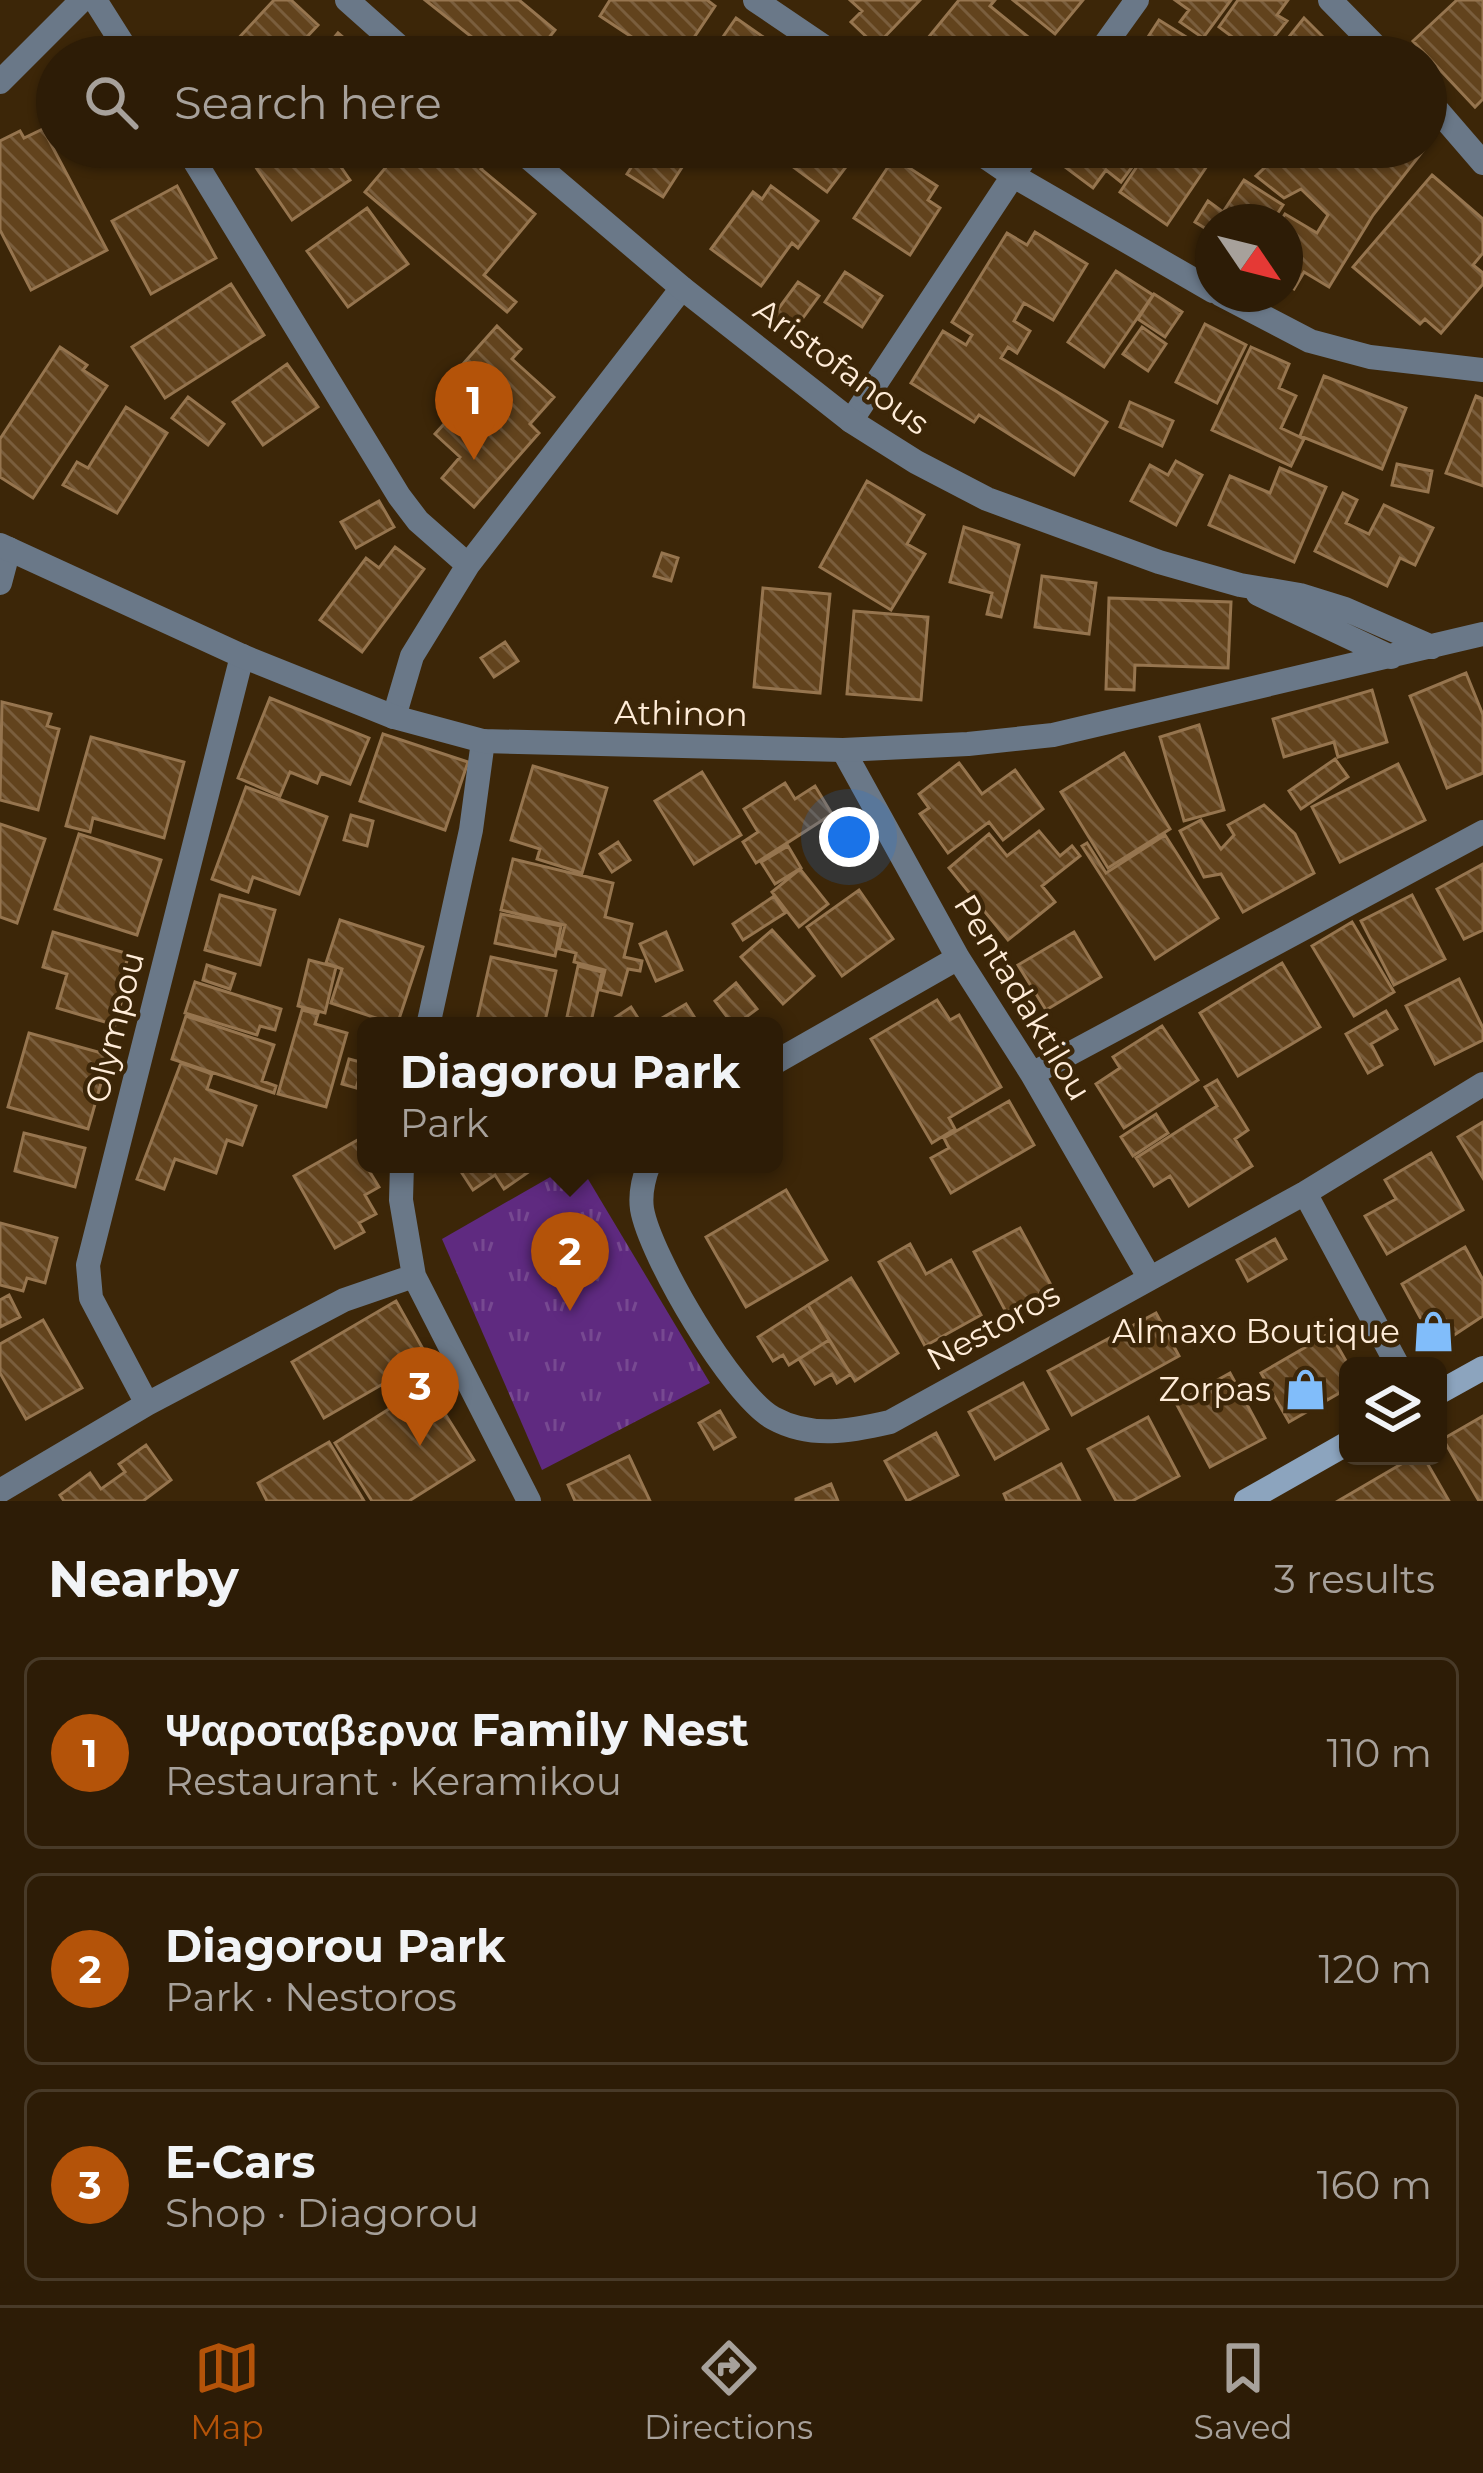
<!DOCTYPE html>
<meta charset="utf-8">
<style>
:root{--surface:#2d1c06;--page:#392914;--text:#f1f3f6;--muted:#a7a19b;--line:#483a28;--accent:#b45309}
body{margin:0;font-family:Montserrat,sans-serif;background:var(--page);color:var(--text)}
.controls{position:absolute;right:36px;bottom:36px;display:grid;overflow:hidden;border-radius:18px;box-shadow:0 3px 9px #0004}
.controls button{width:108px;height:108px;display:grid;place-items:center;padding:0;border:0;border-bottom:3px solid var(--line);background:var(--surface);color:var(--text);font:60px sans-serif}
.compass{position:absolute;left:1195px;top:204px;width:108px;height:108px;border-radius:50%;background:var(--surface);box-shadow:0 3px 9px #0004;rotate:125deg}
.you{position:absolute;left:849px;top:837px;width:42px;height:42px;margin:-30px;border:9px solid #fff;border-radius:50%;background:#1a73e8;box-shadow:0 0 0 18px #1a73e833}
.badge{display:grid;place-items:center;width:78px;height:78px;border-radius:50%;background:var(--accent);color:#fff;font-size:39px;font-weight:700}
.pin{position:absolute;translate:-50% -99px;filter:drop-shadow(0 3px 6px #0008)}
.pin::after{content:'';position:absolute;top:63px;width:42px;height:36px;background:inherit;clip-path:polygon(0 0,100% 0,50% 100%)}
.popup{position:absolute;left:357px;top:1017px;width:426px;height:156px;box-sizing:border-box;display:grid;place-content:center;border-radius:18px;background:var(--surface);filter:drop-shadow(0 3px 9px #0005);font-size:39px;white-space:nowrap;color:var(--muted)}
.popup b{font-size:45px;color:var(--text)}
.popup::after{content:'';position:absolute;left:50%;top:100%;margin-left:-24px;border:24px solid transparent;border-top-color:var(--surface)}
.list{margin:0;padding:0;list-style:none}
h2{display:flex;justify-content:space-between;align-items:center;height:156px;margin:0;padding:0 48px;font-size:51px}
h2 small{font-size:39px;font-weight:400;color:var(--muted)}
.list li{display:grid;grid-template-columns:78px 1fr auto;gap:36px;align-items:center;box-sizing:border-box;height:192px;margin:0 24px 24px;padding:0 24px;border:3px solid var(--line);border-radius:18px}
.list b{display:block;font-size:45px;white-space:nowrap}
.list p{margin:0;font-size:39px;white-space:nowrap;color:var(--muted)}
.list em{font-size:39px;font-style:normal;color:var(--muted)}
.icon{flex:none;width:66px;height:66px;fill:none;stroke:currentColor;stroke-width:2;stroke-linecap:round;stroke-linejoin:round}
.map{position:relative;flex:none;width:1483px;height:1501px;overflow:hidden}
.search{position:absolute;background:var(--surface);box-shadow:0 3px 9px #0004;left:36px;right:36px;top:36px;height:132px;display:flex;align-items:center;gap:30px;box-sizing:border-box;padding:0 42px;border-radius:66px;color:var(--muted);font-size:45px}
.sheet{height:804px;background:var(--surface)}
nav{display:flex;justify-content:space-around;align-items:center;box-sizing:border-box;height:168px;border-top:3px solid var(--line);background:var(--surface);font-size:33px;color:var(--muted)}
nav a{display:grid;justify-items:center;gap:6px}
nav .on{color:var(--accent)}
.map>svg:first-child{display:block}
</style>
<div class="map">
<svg width="1483" height="1501" viewBox="0 0 1483 1501">
<defs>
<pattern id="grass-tufts" width="24" height="20" patternUnits="userSpaceOnUse" patternTransform="scale(3)"><rect width="24" height="20" fill="#5f2a80"/><path d="M3 7l-1-3M5 7V3M7 7l1-3M15 17l-1-3M17 17v-4M19 17l1-3" fill="none" stroke="#774991"/></pattern>
<pattern id="building-back-hatch" width="6" height="6" patternUnits="userSpaceOnUse" patternTransform="scale(3)"><rect width="6" height="6" fill="#62431d"/><path d="M-1 5l2 2M0 0l6 6M5-1l2 2" fill="none" stroke="#7a5e3d"/></pattern>
</defs>
<rect width="100%" height="100%" fill="#3c2608"/>
<path fill="url(#grass-tufts)" d="M573 1164H579L710 1383 542 1470 442 1239Z"/>
<path fill="url(#building-back-hatch)" stroke="#96754f" stroke-width="3" d="M274 0H291L318 25 288 57H221Z
M425 0H519L555 30 534 57H497Z
M610 0H707L715 6 681 57H662L600 16Z
M850 0H920L876 46 851 22 862 11Z
M959 0H995L990 6 1043 49 1036 57H940L923 44Z
M1013 0H1083L1055 34Z
M1175 0H1231L1203 38 1180 22 1189 10Z
M1238 0H1288L1277 15 1287 21 1258 57H1240L1247 48 1219 27Z
M1457 0H1483V99L1475 107 1413 41Z
M736 18 792 57H709Z
M1304 18 1343 57H1273Z
M1159 20 1199 45 1193 55 1196 57H1135Z
M338 33 366 57H318Z
M43 129 107 250 31 290 0 230V141L20 131 24 138Z
M242 147H315L318 151 327 147 350 180 292 220Z
M403 147H472L488 160 481 169 535 214 484 275 516 302 507 312 365 192Z
M644 147H695L663 197 627 174Z
M777 147H861L827 192 773 152Z
M1073 147H1147L1121 182 1106 170 1093 188 1061 164Z
M1150 147H1179L1207 166 1167 225 1120 192Z
M1277 147H1426L1373 215 1329 287 1304 272 1294 289 1285 284V222H1280L1285 214 1317 233 1328 215 1301 189 1284 198 1256 176 1282 151Z
M894 158 937 186 928 200 940 208 910 255 854 218Z
M1432 175 1483 219V253L1473 265 1483 273V284L1441 333 1425 319 1420 324 1353 267Z
M1244 180 1283 205 1272 222H1213V233L1195 222 1208 201 1223 212Z
M177 186 216 258 151 294 112 221Z
M771 186 818 221 798 248 792 243 761 286 711 249 753 192 762 199Z
M367 208 408 264 348 307 307 251Z
M1035 232 1087 264 1053 320 1024 303 1014 321 1030 331 1017 353 1008 347 1001 358 1107 422 1074 475 979 415 974 422 911 383 943 331 966 345 972 335 952 322 1007 233 1027 245Z
M1116 271 1153 295 1104 367 1068 342Z
M845 272 882 296 862 327 825 302Z
M798 282 819 296 794 330 773 316Z
M231 284 264 335 165 398 132 347Z
M1154 294 1182 312 1165 337 1138 319Z
M1205 324 1246 345 1217 403 1176 382Z
M497 326 521 349 512 359 554 397 530 424 539 433 474 507 442 478 460 457 435 434 474 391 455 373Z
M1142 327 1166 344 1148 371 1123 354Z
M60 347 87 365 83 370 107 386 33 498 0 477V439Z
M1251 347 1289 364 1279 388 1296 396 1281 428 1304 439 1291 466 1212 430Z
M287 364 318 407 263 445 233 402Z
M1324 376 1406 408 1382 469 1300 436Z
M1476 396 1483 399V486L1446 473Z
M188 397 224 424 208 445 172 418Z
M1130 402 1173 421 1162 446 1120 427Z
M126 407 167 433 117 513 63 485 77 462 88 468Z
M1176 461 1202 475 1176 525 1131 501 1150 465 1168 475Z
M1397 464 1432 471 1428 492 1392 485Z
M1280 468 1326 487 1294 562 1209 525 1230 476 1270 493Z
M867 481 924 515 907 544 925 554 891 610 820 567Z
M1343 493 1357 500 1346 523 1369 534 1384 505 1433 528 1415 565 1400 558 1387 586 1315 551Z
M379 501 394 527 356 548 341 522Z
M964 527 1019 545 1001 617 987 614 992 593 950 582Z
M395 547 424 569 362 652 320 620 366 558 379 568Z
M662 553 678 558 671 581 654 576Z
M1042 576 1096 583 1089 634 1035 627Z
M763 588 830 594 820 693 754 687Z
M1109 598 1231 602 1228 668 1135 665 1134 690 1106 689Z
M854 611 928 617 921 700 847 694Z
M505 642 518 661 494 677 481 658Z
M1466 673 1483 715V773L1447 788 1410 696Z
M1372 690 1387 742 1338 757 1334 742 1284 757 1273 719Z
M270 698 369 738 350 784 321 773 317 783 290 772 280 796 238 778Z
M2 702 51 714 47 726 59 729 38 810 0 800Z
M1199 725 1224 810 1184 821 1160 737Z
M383 734 468 762 445 830 360 801Z
M91 737 184 762 164 838 93 818 90 832 66 826Z
M1124 753 1170 829 1108 868 1061 792Z
M1335 759 1348 777 1301 809 1289 791Z
M959 763 982 794 1015 770 1043 809 1003 840 989 822 948 853 920 814 929 808 919 794Z
M1398 764 1425 820 1340 862 1312 807Z
M533 766 607 788 582 873 537 859 540 849 511 840Z
M702 772 741 835 694 864 655 801Z
M785 783 795 799 815 786 832 814 756 863 743 842 758 832 744 809Z
M246 787 327 817 299 894 253 877 248 892 212 879Z
M1264 805 1295 834 1314 873 1243 912 1221 874 1204 877 1180 831 1201 820 1221 849 1234 835 1228 825Z
M351 815 373 821 367 846 344 840Z
M0 824 45 839 17 923 0 917Z
M1039 831 1060 856 1072 846 1080 856 1042 886 1055 902 1008 940 949 868 989 834 1007 856Z
M79 834 161 860 137 935 55 909Z
M1165 835 1218 918 1155 959 1082 846 1087 843 1106 873Z
M618 842 630 860 612 872 600 854Z
M788 846 801 868 775 884 761 862Z
M513 859 613 883 605 917 632 924 624 957 642 961 640 971 628 969 621 995 600 990 605 970 574 962 576 953 559 949 565 925 501 910Z
M1483 864V930L1464 939 1437 889Z
M800 869 828 904 799 927 772 892Z
M859 890 893 939 842 976 807 927Z
M220 895 275 910 260 965 205 950Z
M1412 895 1445 959 1394 985 1361 921Z
M774 896 785 913 743 940 733 924Z
M501 914 561 926 555 956 495 943Z
M340 920 423 947 397 1025 331 1003 342 969 326 963Z
M1352 922 1394 992 1354 1016 1312 946Z
M772 930 814 976 783 1004 741 957Z
M53 932 129 954 119 987 125 989 115 1025 57 1008 67 974 43 967Z
M666 932 682 970 656 981 640 944Z
M1074 932 1101 977 1046 1010 1018 965Z
M491 957 556 971 544 1026H504L477 1020Z
M309 960 336 967 325 1013 298 1006Z
M1282 963 1320 1027 1238 1076 1200 1013Z
M207 965 235 974 230 989 203 980Z
M578 966 602 972 591 1022 567 1017Z
M1459 979 1483 1028V1040L1435 1064 1406 1006Z
M195 982 281 1009 275 1030 260 1026 257 1035 185 1013Z
M736 983 757 1009 734 1026 715 1001Z
M937 1000 950 1020 959 1015 1001 1087 949 1118 955 1129 932 1143 871 1039Z
M686 1004 700 1026H660L657 1021Z
M631 1007 643 1026H604V1025Z
M302 1010 318 1014 315 1024 347 1033 326 1107 278 1094Z
M1386 1011 1397 1029 1371 1044 1382 1065 1368 1073 1346 1034Z
M186 1016 274 1045 262 1081 276 1086 274 1093 172 1059Z
M1162 1026 1198 1080 1124 1128 1096 1084 1120 1068 1113 1057Z
M29 1033 109 1055 88 1129 8 1107Z
M349 1059 364 1063 356 1088 342 1084Z
M181 1063 212 1074 207 1089 256 1106 242 1145 227 1140 216 1173 175 1159 164 1189 137 1179Z
M1217 1080 1248 1130 1235 1139 1252 1166 1189 1206 1170 1176 1154 1186 1136 1158 1217 1106 1205 1087Z
M1009 1101 1034 1145 951 1193 931 1158 949 1148 944 1138Z
M1156 1114 1168 1133 1133 1156 1121 1137Z
M1483 1122V1178L1458 1137Z
M24 1133 85 1148 75 1187 15 1171Z
M363 1137 366 1164H377L368 1169 379 1187 365 1195 376 1214 359 1223 364 1232 335 1248 294 1176Z
M1431 1153 1463 1210 1387 1254 1365 1216 1396 1199 1385 1180Z
M456 1164H540L504 1189 495 1175 473 1190Z
M786 1190 827 1260 746 1307 706 1237Z
M0 1223 57 1238 45 1283 27 1278 23 1291 0 1285Z
M1020 1228 1052 1287 1006 1312 974 1252Z
M1275 1239 1286 1259 1248 1281 1237 1260Z
M910 1244 926 1274 951 1260 981 1315 925 1346 879 1262Z
M1465 1247 1483 1280V1316L1451 1337 1427 1330 1402 1284Z
M851 1278 898 1353 855 1381 808 1305Z
M9 1295 20 1317 0 1327V1300Z
M396 1301 428 1358 324 1418 292 1362Z
M808 1305 829 1340 789 1365 783 1355 773 1361 758 1337Z
M1156 1313 1179 1356 1072 1415 1048 1371Z
M43 1320 82 1388 26 1419 0 1373V1344Z
M1330 1333 1349 1366 1348 1388 1289 1422 1261 1373Z
M829 1340 851 1374 837 1383 832 1374 815 1384 799 1359Z
M1230 1373 1265 1438 1210 1467 1176 1403Z
M1023 1383 1048 1429 995 1459 969 1412Z
M427 1385 474 1460 409 1501H372L335 1443Z
M720 1411 735 1437 714 1449 699 1423Z
M1483 1416V1499L1479 1501 1443 1439Z
M1148 1417 1179 1476 1132 1501H1116L1088 1449Z
M936 1433 958 1475 907 1501 885 1461Z
M329 1442 364 1501H267L258 1483Z
M146 1445 171 1480 143 1501H64L60 1495 90 1473 101 1489 125 1472 119 1464Z
M629 1456 650 1501H575L568 1485Z
M1415 1456H1423L1449 1501H1338Z
M1061 1464 1080 1501H1007L1004 1494Z
M831 1484 838 1501H796V1499Z"/>
<g fill="none" stroke-linecap="round" stroke-linejoin="round">
<path stroke="#6a7888" stroke-width="24" d="M95 0 131 57
M755 0 839 57
M1330 0 1386 57
M1096 57 1137 0
M0 82 82 0
M1426 97 1483 163
M186 147 399 496 418 521 468 565
M971 147 1012 175 1213 291
M1220 294 1310 341 1370 357 1483 370
M851 421 1032 147
M0 583 9 549
M394 717 412 656 468 565 682 288
M843 750 958 958 1032 1074 1149 1277
M428 1026 471 830 483 741
M774 1063 958 958
M1032 1074 1483 832
M402 1164 401 1200 414 1276 529 1501
M649 1164C644 1177 640 1195 642 1209 650 1256 732 1395 773 1418 811 1439 851 1431 890 1422L1305 1193 1483 1084
M1305 1193 1398 1366
M147 1404 91 1298 88 1265 242 656
M0 1491 147 1404 344 1300 414 1276"/>
<path stroke="#6a7888" stroke-width="24" d="M347 0 411 57
M516 147 682 288 851 421 916 462 987 499 1159 562 1240 585 1300 595 1345 609 1432 647
M0 545 242 656 394 717 483 741 843 750 968 744 1053 735 1483 634
M1258 594 1391 657"/>
<path stroke="#8ca4be" stroke-width="24" d="M1438 1393 1483 1368
M1246 1501 1348 1443"/>
</g>
<defs>
<symbol id="shop-bare" viewBox="-9 -9 18 18"><path d="M-5-2.5h2.3a2.7 3.5 0 0 1 5.4 0H5L5.5 6h-11ZM-1.5-2.5h3a1.5 2.3 0 0 0-3 0Z" fill="#81bdfa" stroke="#3c2608" stroke-width="2.5" paint-order="stroke"/></symbol>
</defs>
<g fill-rule="evenodd">
<use href="#shop-bare" x="1404" y="1302" width="59" height="59"/>
<use href="#shop-bare" x="1276" y="1360" width="59" height="59"/>
</g>
<g text-anchor="middle" dominant-baseline="central" stroke-width="9" stroke-linejoin="round" paint-order="stroke">
<g font-size="33" fill="#ffecd8" stroke="#3c2608">
<text transform="translate(842 366) rotate(36)">Aristofanous</text>
<text transform="translate(681 713) rotate(1)">Athinon</text>
<text transform="translate(1023 997) rotate(59)">Pentadaktilou</text>
<text transform="translate(114 1027) rotate(-76)">Olympou</text>
<text transform="translate(993 1326) rotate(-29)">Nestoros</text>
</g>
<g font-size="33" fill="#ffecd8" stroke="#3c2608" text-anchor="end">
<text x="1400" y="1331">Almaxo Boutique</text>
<text x="1271" y="1389">Zorpas</text>
</g>
</g>
</svg>
<div class="controls">
<button><svg class="icon" aria-label="layers" viewBox="0 0 24 24"><path d="M12 4l9 5-9 5-9-5zM3 14l9 5 9-5"/></svg></button>
</div>
<svg class="compass" viewBox="-18 -18 36 36"><path d="M0-13l5 13h-10z" fill="#e53935"/><path d="M0 13l5-13h-10z" fill="#a7a19b"/></svg>
<div class="you"></div>
<div class="pin badge" style="left:474px;top:460px">1</div>
<div class="pin badge" style="left:570px;top:1311px">2</div>
<div class="popup"><b>Diagorou Park</b>Park</div>
<div class="pin badge" style="left:420px;top:1446px">3</div>
<div class="search"><svg class="icon" aria-label="search" viewBox="0 0 24 24"><circle cx="10" cy="10" r="6"/><path d="M15 15l6 6"/></svg>Search here</div>
</div>
<section class="sheet">
<h2>Nearby<small>3 results</small></h2>
<ul class="list">
<li><span class="badge">1</span><div><b>Ψαροταβερνα Family Nest</b><p>Restaurant · Keramikou</p></div><em>110 m</em></li>
<li><span class="badge">2</span><div><b>Diagorou Park</b><p>Park · Nestoros</p></div><em>120 m</em></li>
<li><span class="badge">3</span><div><b>E-Cars</b><p>Shop · Diagorou</p></div><em>160 m</em></li>
</ul>
</section>
<nav>
<a class="on"><svg class="icon" aria-label="map" viewBox="0 0 24 24"><path d="M3 6l6-2 6 2 6-2v14l-6 2-6-2-6 2zM9 4v14M15 6v14"/></svg>Map</a>
<a><svg class="icon" aria-label="directions" viewBox="0 0 24 24"><path d="M12 3l9 9-9 9-9-9zM9 14v-3h6M13 9l2 2-2 2"/></svg>Directions</a>
<a><svg class="icon" aria-label="saved" viewBox="0 0 24 24"><path d="M7 4h10v16l-5-4-5 4z"/></svg>Saved</a>
</nav>
